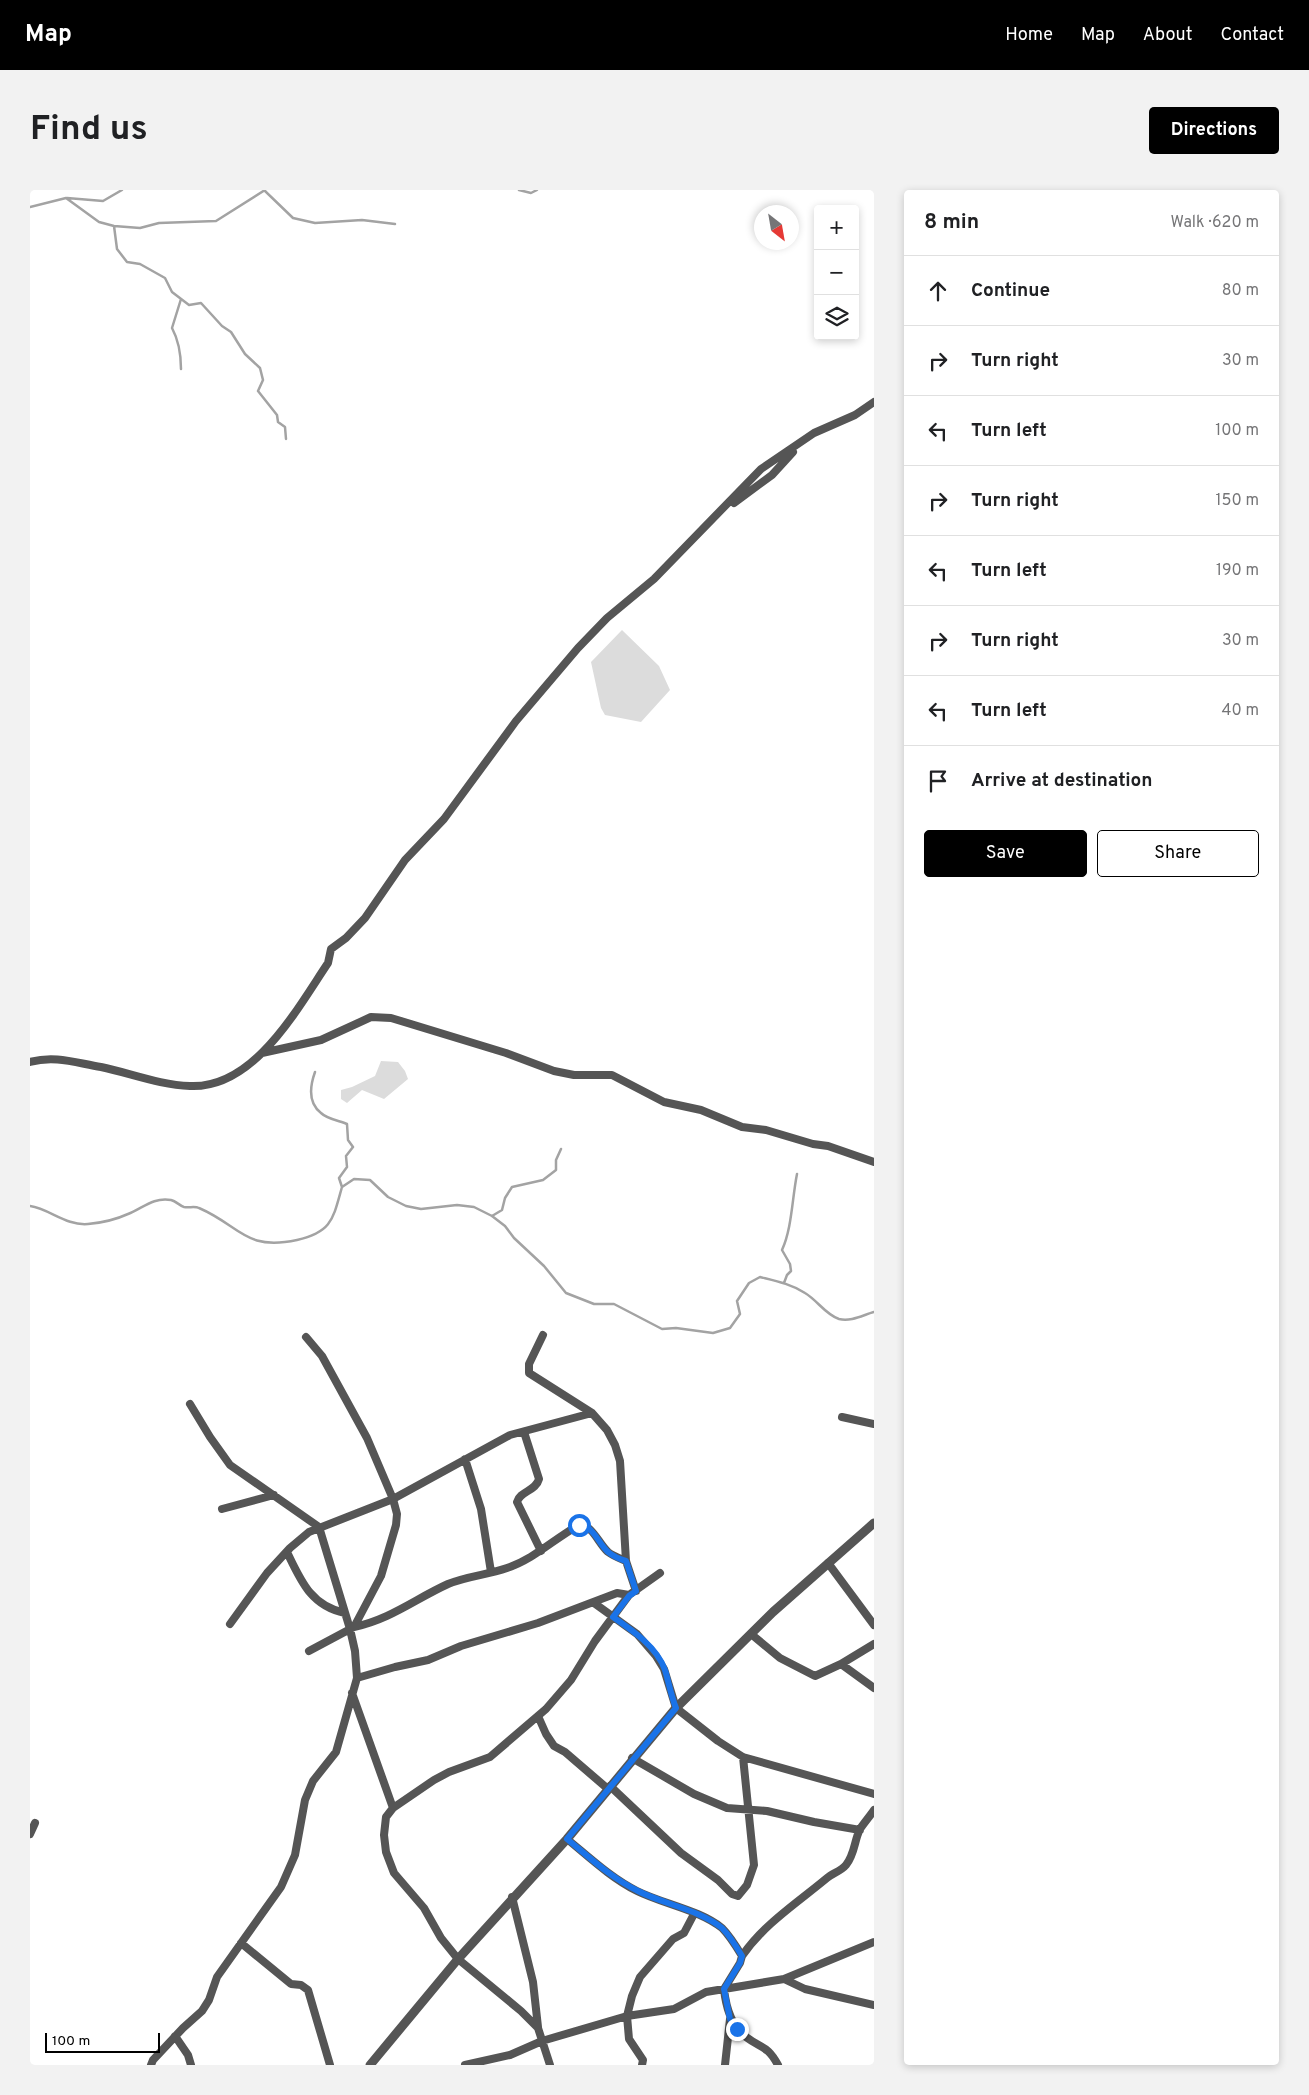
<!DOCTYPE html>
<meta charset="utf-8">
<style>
:root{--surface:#fff;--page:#f2f2f2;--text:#202124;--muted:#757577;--line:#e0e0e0;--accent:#000}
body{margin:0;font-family:Overpass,sans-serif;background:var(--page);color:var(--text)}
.controls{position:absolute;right:15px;top:15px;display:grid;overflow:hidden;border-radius:5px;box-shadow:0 2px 8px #0003}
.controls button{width:45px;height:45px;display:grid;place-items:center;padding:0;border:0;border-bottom:1px solid var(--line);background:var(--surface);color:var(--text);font:25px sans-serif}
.compass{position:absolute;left:724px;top:15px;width:45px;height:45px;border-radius:50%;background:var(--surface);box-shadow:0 2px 8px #0003;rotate:149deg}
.scale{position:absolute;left:15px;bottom:12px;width:115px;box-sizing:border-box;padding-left:5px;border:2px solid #000;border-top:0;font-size:14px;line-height:18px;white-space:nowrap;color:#000;-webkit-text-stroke:4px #fff;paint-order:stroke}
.stop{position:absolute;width:15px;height:15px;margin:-11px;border:4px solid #1a73e8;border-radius:50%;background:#fff}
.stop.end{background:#1a73e8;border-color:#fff;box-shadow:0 1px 5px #0008}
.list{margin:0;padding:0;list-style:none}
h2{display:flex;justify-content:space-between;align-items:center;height:65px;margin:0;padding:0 20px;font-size:21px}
h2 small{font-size:16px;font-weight:400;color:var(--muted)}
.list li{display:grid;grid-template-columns:32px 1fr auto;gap:15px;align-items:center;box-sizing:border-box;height:70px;padding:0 20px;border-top:1px solid var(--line)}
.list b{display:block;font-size:19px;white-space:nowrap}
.list em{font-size:16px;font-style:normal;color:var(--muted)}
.actions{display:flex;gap:10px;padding:15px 20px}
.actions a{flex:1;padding:11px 0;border:1px solid var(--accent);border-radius:5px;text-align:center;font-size:18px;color:var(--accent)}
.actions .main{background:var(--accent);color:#fff}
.icon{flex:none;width:28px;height:28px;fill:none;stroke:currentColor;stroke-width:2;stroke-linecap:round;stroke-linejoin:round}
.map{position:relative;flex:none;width:844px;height:1875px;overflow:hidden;border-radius:5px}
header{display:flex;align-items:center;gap:30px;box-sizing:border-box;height:70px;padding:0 25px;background:var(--accent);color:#fff}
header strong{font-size:24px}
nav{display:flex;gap:28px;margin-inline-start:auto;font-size:18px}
.intro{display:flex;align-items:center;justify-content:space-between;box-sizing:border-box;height:120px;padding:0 30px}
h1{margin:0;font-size:35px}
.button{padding:12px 22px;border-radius:5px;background:var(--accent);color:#fff;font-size:18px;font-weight:700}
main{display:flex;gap:30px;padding:0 30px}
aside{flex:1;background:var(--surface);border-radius:5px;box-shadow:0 2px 8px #0003}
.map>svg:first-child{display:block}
</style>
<header>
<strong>Map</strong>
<nav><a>Home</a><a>Map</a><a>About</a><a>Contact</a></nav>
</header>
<div class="intro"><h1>Find us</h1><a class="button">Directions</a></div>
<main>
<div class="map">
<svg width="844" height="1875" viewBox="0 0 844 1875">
<rect width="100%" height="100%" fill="#fff"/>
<path fill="#dcdcdc" d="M592 440 629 476 640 500 611 532 575 525 571 518 561 472Z
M351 871 368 872 375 881 378 889 354 909 332 900 317 913 311 909V900L322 897 345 886Z"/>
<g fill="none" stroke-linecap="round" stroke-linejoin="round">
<path stroke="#a3a3a3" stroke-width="2.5" d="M234 0 263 28 285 33 332 30 365 34
M489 0 501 3 507 0
M37 8 73 11 92 0
M0 17 36 8 69 32 84 36 110 38 129 33 186 31 235 0
M84 36 87 59 97 72 110 74 135 88 142 102 159 115 171 113 192 136 201 142 215 164 230 178 233 190 228 201 247 225 248 232 255 237 256 249
M151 109 142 138C149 151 151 164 151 179
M285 882C280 896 278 913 291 923 297 929 310 931 317 934L318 950 323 957 316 966 317 977 309 988 312 997
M0 1016C20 1019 36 1036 58 1034 70 1033 87 1029 98 1024 113 1018 123 1007 141 1010 146 1011 150 1016 154 1017 159 1018 165 1016 169 1018 211 1036 214 1061 267 1050 302 1042 303 1029 312 997L324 989 340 990 358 1007 376 1016 391 1019 427 1015 444 1017 462 1026 475 1036 484 1048 514 1076 536 1103 564 1114H584L632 1139 646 1138 683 1143 700 1138 710 1124 707 1111 719 1093 730 1087C746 1091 761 1094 775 1103 787 1110 796 1125 809 1129 821 1132 833 1125 844 1122
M462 1026 472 1020 475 1008 482 997 513 990 526 980V970L531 959
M754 1093 757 1085 761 1081 760 1074 752 1060C762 1038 762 1009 767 984"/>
<path stroke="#555" stroke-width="8" d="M704 313 742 285 763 262
M232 863 291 850 341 827 361 828 476 863 524 881 544 885H582L634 912 671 920 712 937 736 940 783 954 798 956 844 972
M0 872C25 865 46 873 71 877 100 883 130 895 160 896 224 899 267 819 298 773L301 759 316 748 335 728 375 670 414 629 486 531 548 458 577 428 624 389 731 279 784 243 825 225 844 212
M513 1145 499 1174V1183L562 1223 577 1240 585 1255 590 1271 596 1371 606 1401
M276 1147 292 1166 337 1248 363 1309 367 1324 366 1335 351 1386 324 1437 279 1461
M812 1227 844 1234
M494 1242 509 1289C506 1301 490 1301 487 1312L511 1361
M435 1269 451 1319 461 1382
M192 1319 244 1305
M257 1362C271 1391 281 1416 315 1423
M798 1373 844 1435
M564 1413 607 1444 626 1466 634 1479 646 1518 688 1551 713 1567 844 1604
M200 1434 237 1383 260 1358 279 1342 363 1309 480 1245 562 1223
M324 1437C361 1429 385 1409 418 1394 437 1386 457 1385 477 1378 504 1369 524 1349 549 1335 563 1335 568 1353 578 1362 583 1366 589 1368 596 1371
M721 1444 750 1468 785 1486 811 1474 844 1498
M811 1474 844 1454
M327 1488 365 1477 398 1470 431 1456 508 1433 587 1403 599 1405
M322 1503 363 1618
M508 1526 516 1544 524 1556 535 1562 578 1599
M602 1568 664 1604 697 1618 737 1621 784 1632 830 1640
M580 1596 651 1663 688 1690 702 1704 708 1706 717 1695 724 1675 713 1567
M0 1644 5 1633
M537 1649C559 1667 581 1688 607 1701 633 1714 670 1720 692 1738 700 1746 706 1756 712 1766L710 1773 694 1799C696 1818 701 1836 716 1847 732 1859 737 1855 748 1875
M482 1707 503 1792 508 1837
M211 1753 261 1794 271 1795 278 1800 300 1875
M712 1766C734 1734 767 1713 797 1688 803 1683 811 1681 816 1675 825 1664 824 1651 830 1639 834 1633 840 1626 844 1620
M754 1789 844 1752
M145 1846 158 1865 161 1875
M121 1875 123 1870 153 1838 172 1821 179 1810 187 1787 251 1697 265 1665 275 1610 283 1591 306 1562 327 1488 325 1461 320 1439 289 1337 200 1275 180 1247 160 1214
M435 1875 480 1865 512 1851 597 1826 644 1819 676 1802 754 1789 775 1799 844 1815
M520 1875 508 1838 491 1821 428 1769 411 1748 394 1718 364 1683 356 1662 354 1645 356 1627 363 1618 404 1590 419 1582 460 1567 516 1519 541 1490 565 1451 599 1405 630 1383
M612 1875 613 1870 599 1849 597 1826 602 1806 610 1787 643 1749 654 1743 664 1724
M695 1875 700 1829"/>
<path stroke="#555" stroke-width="9" d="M340 1875 428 1769 537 1649 646 1518 743 1422 844 1333"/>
</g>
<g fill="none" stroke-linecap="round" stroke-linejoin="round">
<path stroke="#1a73e8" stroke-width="6" d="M549 1335C563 1335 568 1353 578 1362 583 1366 589 1369 596 1371L606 1401 599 1406 583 1427C602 1440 627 1457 635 1480 639 1493 641 1506 646 1518L537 1649C559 1667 581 1688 608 1701 633 1714 670 1720 692 1738 700 1746 706 1756 712 1766L710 1773 694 1799 700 1829 707 1839"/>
</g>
</svg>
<div class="controls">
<button>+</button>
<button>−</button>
<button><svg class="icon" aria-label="layers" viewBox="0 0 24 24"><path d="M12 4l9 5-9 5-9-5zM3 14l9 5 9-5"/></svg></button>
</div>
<svg class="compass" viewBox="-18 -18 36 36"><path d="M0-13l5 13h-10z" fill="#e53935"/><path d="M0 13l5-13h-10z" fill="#757577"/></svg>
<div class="scale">100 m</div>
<div class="stop" style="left:549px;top:1335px"></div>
<div class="stop end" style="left:707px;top:1839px"></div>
</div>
<aside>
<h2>8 min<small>Walk · 620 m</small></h2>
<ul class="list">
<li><svg class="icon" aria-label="ahead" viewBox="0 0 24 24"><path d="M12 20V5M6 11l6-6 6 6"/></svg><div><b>Continue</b></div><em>80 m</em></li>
<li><svg class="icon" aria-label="right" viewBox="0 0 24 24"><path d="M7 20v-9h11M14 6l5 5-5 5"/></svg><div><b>Turn right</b></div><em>30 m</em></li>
<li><svg class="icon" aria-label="left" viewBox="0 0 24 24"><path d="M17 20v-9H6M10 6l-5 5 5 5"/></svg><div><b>Turn left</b></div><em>100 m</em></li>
<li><svg class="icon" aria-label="right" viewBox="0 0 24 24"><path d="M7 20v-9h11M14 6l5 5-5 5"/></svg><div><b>Turn right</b></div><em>150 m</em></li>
<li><svg class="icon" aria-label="left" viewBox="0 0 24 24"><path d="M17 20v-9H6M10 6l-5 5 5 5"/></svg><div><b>Turn left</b></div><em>190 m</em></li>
<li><svg class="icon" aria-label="right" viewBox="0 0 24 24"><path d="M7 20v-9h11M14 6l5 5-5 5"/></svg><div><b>Turn right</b></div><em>30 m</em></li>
<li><svg class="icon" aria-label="left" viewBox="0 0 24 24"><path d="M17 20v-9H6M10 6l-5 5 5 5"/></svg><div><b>Turn left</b></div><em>40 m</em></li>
<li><svg class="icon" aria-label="arrive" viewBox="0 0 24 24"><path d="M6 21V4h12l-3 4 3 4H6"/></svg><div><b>Arrive at destination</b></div></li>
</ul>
<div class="actions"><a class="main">Save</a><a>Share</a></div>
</aside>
</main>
